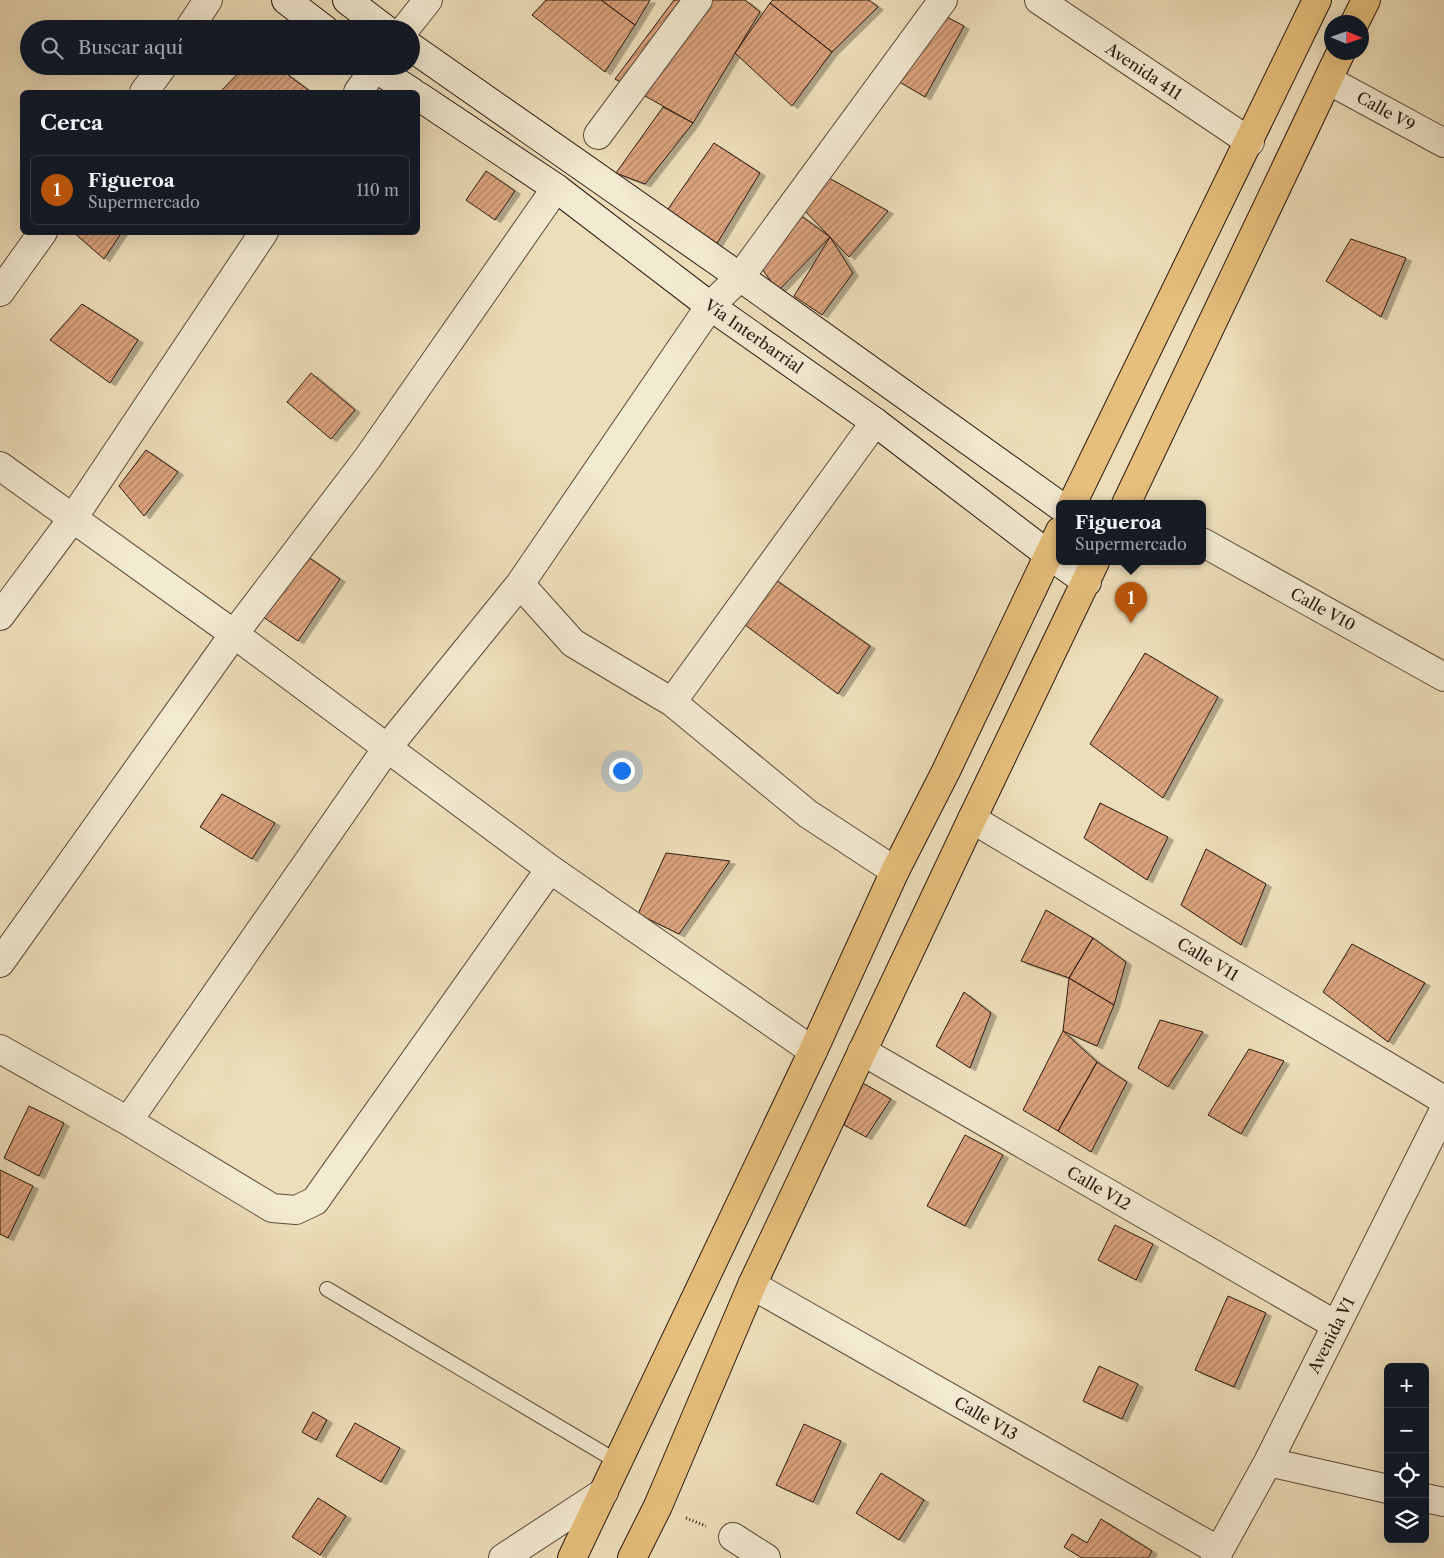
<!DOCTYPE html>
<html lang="es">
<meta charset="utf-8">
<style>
:root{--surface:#171b24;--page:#242831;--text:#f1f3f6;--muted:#9ea1a6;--line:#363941;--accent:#b45309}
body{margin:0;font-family:"Libre Caslon Text",serif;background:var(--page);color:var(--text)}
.controls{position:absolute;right:15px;bottom:15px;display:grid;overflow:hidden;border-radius:8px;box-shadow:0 5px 20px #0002}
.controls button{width:45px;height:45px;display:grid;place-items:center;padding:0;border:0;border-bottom:1px solid var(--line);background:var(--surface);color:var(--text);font:25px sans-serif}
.compass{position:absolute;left:1324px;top:15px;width:45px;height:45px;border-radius:50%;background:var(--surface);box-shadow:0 5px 20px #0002;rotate:92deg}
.you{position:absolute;left:621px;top:770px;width:18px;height:18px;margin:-12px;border:4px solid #fff;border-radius:50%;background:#1a73e8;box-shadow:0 0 0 8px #1a73e833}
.badge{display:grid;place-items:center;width:32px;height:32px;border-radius:50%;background:var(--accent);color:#fff;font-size:16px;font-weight:700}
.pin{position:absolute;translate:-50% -41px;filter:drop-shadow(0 1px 2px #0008)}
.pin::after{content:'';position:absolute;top:26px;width:18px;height:15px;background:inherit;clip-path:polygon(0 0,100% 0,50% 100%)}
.popup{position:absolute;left:1056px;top:500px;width:150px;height:65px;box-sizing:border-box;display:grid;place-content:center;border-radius:8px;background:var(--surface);filter:drop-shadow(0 1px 4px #0005);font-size:16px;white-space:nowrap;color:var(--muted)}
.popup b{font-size:19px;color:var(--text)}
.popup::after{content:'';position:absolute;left:50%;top:100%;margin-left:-10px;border:10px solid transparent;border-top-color:var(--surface)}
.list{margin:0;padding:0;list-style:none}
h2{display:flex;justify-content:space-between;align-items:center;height:65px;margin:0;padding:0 20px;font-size:21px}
h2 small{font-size:16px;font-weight:400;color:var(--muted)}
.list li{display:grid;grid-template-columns:32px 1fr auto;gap:15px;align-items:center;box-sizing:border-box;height:70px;margin:0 10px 10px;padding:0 10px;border:1px solid var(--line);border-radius:8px}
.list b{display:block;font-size:19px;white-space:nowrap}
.list p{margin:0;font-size:16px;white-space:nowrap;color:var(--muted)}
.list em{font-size:16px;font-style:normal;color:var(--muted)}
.icon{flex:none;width:28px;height:28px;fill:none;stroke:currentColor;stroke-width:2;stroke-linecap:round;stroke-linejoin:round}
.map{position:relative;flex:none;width:1444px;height:1558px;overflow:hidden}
.search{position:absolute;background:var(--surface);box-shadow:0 5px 20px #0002;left:20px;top:20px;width:400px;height:55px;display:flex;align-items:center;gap:12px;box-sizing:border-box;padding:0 18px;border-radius:28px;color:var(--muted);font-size:19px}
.panel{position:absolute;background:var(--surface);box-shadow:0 5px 20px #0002;left:20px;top:90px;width:400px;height:145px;border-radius:8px}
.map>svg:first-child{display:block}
</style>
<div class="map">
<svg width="1444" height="1558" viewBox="0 0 1444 1558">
<defs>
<pattern id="building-hatch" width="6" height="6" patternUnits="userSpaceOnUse" patternTransform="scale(1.25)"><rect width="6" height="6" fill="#dca47e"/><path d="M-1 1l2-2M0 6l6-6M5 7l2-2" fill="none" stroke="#b38566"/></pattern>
<filter id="shadow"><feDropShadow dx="5.5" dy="3" stdDeviation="0" flood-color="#0004"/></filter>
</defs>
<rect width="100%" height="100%" fill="#eddeb9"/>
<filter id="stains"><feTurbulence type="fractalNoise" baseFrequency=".004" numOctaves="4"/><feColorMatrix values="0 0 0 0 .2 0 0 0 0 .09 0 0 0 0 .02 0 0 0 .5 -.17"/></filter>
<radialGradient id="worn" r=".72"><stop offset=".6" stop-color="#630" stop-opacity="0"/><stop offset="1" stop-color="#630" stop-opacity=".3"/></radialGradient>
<path fill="url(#building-hatch)" stroke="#2b1911" filter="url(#shadow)" d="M546 0H601L635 25 605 72 532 15Z
M601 0H650L635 25Z
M674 0H745L760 12 693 123 615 79Z
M773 0H869L878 7 832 52 770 3Z
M770 3 832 52 792 106 735 53Z
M928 7 964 26 925 97 891 77Z
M245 66H276L311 92H220Z
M663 107 693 123 645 184 616 173Z
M714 143 760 173 713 250 668 209Z
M486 171 515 191 495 220 466 200Z
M829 178 888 211 849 257 804 210Z
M782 202 830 237 778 291 749 251Z
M73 232H122L104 259Z
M830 237 853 273 822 315 794 296Z
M1351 239 1406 258 1381 317 1326 281Z
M82 304 138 340 110 383 50 340Z
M311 373 355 410 331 439 287 402Z
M146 450 178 472 144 516 119 486Z
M292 546 340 579 298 641 250 608Z
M763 571 870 646 838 694 733 616Z
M1145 653 1218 697 1163 798 1090 744Z
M222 794 275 823 252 859 200 827Z
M1100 803 1168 837 1147 880 1084 838Z
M1206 849 1266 884 1241 945 1181 905Z
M666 853 730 861 679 934 638 914Z
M1046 910 1093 938 1069 978 1021 961Z
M1093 938 1126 962 1114 1005 1069 978Z
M1352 944 1425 983 1388 1042 1323 992Z
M1069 978 1114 1005 1097 1046 1063 1031Z
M964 992 991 1013 970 1068 936 1046Z
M1160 1020 1203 1032 1168 1087 1138 1068Z
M1063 1031 1097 1062 1058 1131 1023 1110Z
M1249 1049 1284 1061 1241 1134 1208 1115Z
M1097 1062 1127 1082 1091 1152 1058 1131Z
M861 1082 891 1099 866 1137 844 1125Z
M29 1106 64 1123 39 1176 4 1158Z
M965 1135 1003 1155 965 1226 927 1206Z
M0 1170 33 1186 8 1238 0 1234Z
M1115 1225 1153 1244 1136 1280 1098 1260Z
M1228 1296 1266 1313 1234 1387 1195 1370Z
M1099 1366 1138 1384 1122 1419 1083 1401Z
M313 1412 327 1420 316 1440 302 1432Z
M355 1423 400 1448 381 1482 336 1456Z
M804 1424 841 1441 813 1502 776 1485Z
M881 1473 924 1500 899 1540 856 1513Z
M318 1498 346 1516 320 1555 292 1537Z
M1101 1519 1152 1551 1148 1558H1082L1064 1547 1072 1534 1087 1543Z"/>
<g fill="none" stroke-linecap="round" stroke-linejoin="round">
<defs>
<path id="lane" d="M327 1289 618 1462"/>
<path id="street" d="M1039 0 1250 142
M189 29 208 0
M405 29 428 0
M1328 80 1444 143
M144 92 163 66
M358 92 375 68
M598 135 698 0
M0 292 43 232
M0 466 234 634 550 869 813 1051
M1202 542 1444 677
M520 584 573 643 672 702 808 814 895 871
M0 616 73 518 264 232
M672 702 875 422
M972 819 1444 1100
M0 963 234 634 367 459 556 188
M0 1049 128 1121 272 1208 296 1210 315 1201 550 869
M862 1051 1336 1325
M128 1121 387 748 520 584 710 306 740 277 943 0
M752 1285 1219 1551
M1268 1462 1388 1489
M1425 1498 1444 1502
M733 1537 766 1558
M503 1558 604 1492
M1215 1558 1268 1462 1444 1110"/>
<path id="secondary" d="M286 0 324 29
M347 0 385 29
M411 47 740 277 1060 506
M372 66 412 92
M418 96 556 188 710 306 875 422 1049 555 1087 582"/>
<path id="primary" d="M1355 22 1366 0
M1072 504 1317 0
M1126 504 1341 52
M572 1558 813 1051 895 871 946 771 1060 531
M632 1558 658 1506 752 1285 972 819 1095 562"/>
</defs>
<use href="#lane" stroke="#5c4a3b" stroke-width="16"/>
<use href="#street" stroke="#5c4a3b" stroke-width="30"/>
<use href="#secondary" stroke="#2b1911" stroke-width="30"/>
<use href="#primary" stroke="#2b1911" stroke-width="30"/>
<path stroke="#2b1911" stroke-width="3" stroke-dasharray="1 2.5" stroke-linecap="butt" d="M686 1518 706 1526"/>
<use href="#lane" stroke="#f3ead2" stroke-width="14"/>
<use href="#street" stroke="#f3ead2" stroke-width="28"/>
<use href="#secondary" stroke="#f3ead2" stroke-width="28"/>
<use href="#primary" stroke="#e6bf7c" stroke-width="28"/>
</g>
<g text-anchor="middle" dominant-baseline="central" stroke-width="4.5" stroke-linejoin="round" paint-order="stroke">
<g font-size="16" fill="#2b1911" stroke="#f3ead2">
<text transform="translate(1144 71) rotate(34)">Avenida 411</text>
<text transform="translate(1386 111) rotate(29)">Calle V9</text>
<text transform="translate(754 336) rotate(35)">Vía Interbarrial</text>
<text transform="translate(1323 609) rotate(29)">Calle V10</text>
<text transform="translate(1208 959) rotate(31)">Calle V11</text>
<text transform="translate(1099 1188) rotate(30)">Calle V12</text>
<text transform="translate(1331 1335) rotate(-63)">Avenida V1</text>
<text transform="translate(986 1418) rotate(30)">Calle V13</text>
</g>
</g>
<rect width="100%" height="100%" filter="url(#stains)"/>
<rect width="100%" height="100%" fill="url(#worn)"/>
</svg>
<div class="controls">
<button>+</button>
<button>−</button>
<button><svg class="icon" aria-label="locate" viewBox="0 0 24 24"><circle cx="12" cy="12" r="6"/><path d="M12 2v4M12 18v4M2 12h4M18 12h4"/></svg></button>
<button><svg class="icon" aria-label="layers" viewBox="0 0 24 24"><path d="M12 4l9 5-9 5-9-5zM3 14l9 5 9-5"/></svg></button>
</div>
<svg class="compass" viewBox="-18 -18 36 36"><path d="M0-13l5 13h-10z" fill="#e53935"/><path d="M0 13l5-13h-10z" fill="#9ea1a6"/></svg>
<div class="you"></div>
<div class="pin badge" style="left:1131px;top:623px">1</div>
<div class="popup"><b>Figueroa</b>Supermercado</div>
<div class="search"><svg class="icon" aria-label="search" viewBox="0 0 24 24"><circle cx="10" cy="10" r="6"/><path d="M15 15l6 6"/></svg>Buscar aquí</div>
<section class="panel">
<h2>Cerca<small></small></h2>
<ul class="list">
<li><span class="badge">1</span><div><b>Figueroa</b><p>Supermercado</p></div><em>110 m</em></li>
</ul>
</section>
</div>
